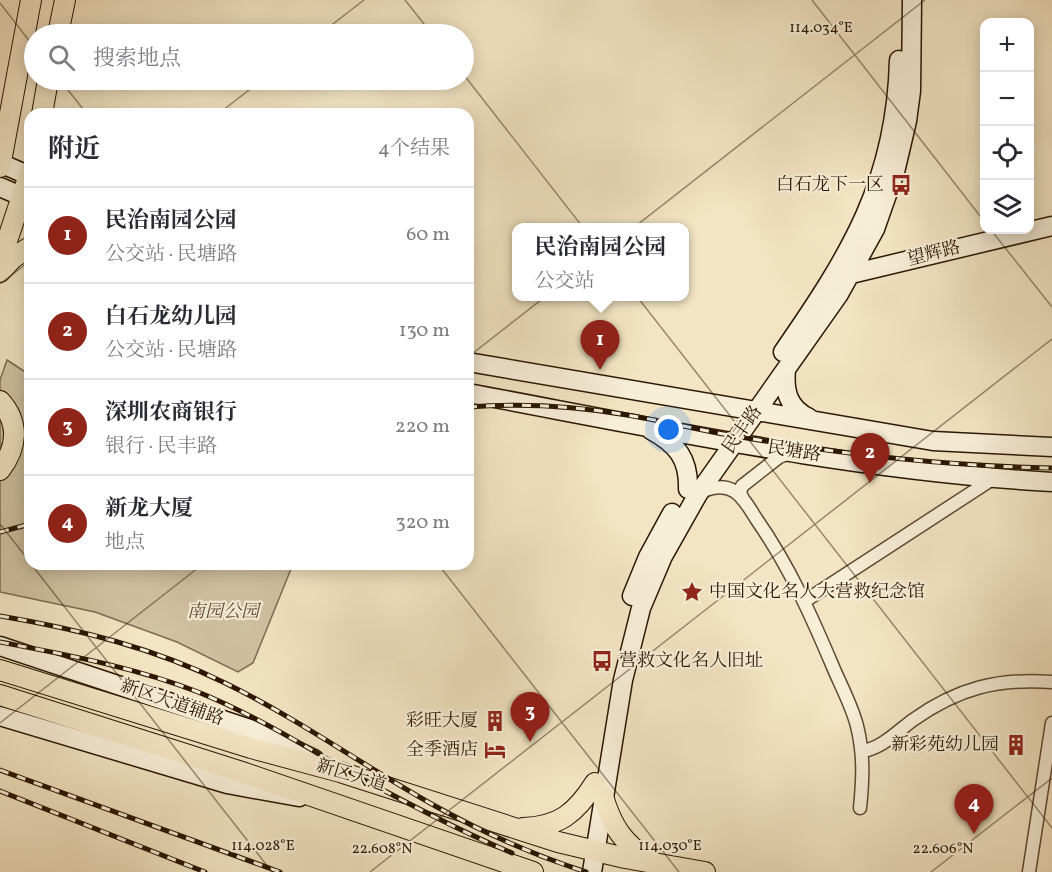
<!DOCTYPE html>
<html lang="zh">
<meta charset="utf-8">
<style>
:root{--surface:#fff;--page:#f2f2f3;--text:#2b2b33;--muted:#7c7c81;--line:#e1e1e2;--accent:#8f2418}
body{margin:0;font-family:Vollkorn,"Noto Serif SC",serif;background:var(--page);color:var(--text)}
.controls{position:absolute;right:18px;top:18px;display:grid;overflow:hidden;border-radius:12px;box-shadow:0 3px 15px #0003}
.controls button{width:54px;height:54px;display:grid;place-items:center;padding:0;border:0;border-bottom:2px solid var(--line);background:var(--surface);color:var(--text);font:30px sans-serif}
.you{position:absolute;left:669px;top:430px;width:21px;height:21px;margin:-15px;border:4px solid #fff;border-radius:50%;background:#1a73e8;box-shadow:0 0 0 9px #1a73e833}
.badge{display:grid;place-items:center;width:39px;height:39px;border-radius:50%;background:var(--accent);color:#fff;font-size:20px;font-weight:700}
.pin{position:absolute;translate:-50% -50px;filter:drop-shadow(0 2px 3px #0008)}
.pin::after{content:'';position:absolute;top:32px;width:21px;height:18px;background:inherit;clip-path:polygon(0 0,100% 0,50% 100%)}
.popup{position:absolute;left:512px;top:223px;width:177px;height:78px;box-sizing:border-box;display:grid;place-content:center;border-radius:12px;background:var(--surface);filter:drop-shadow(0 2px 4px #0005);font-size:20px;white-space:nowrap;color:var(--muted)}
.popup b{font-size:22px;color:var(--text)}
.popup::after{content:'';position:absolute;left:50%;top:100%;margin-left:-12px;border:12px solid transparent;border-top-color:var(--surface)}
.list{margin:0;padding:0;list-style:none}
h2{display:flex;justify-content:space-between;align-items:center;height:78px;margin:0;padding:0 24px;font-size:26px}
h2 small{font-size:20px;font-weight:400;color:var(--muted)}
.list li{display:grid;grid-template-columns:39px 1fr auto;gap:18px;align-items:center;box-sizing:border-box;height:96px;padding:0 24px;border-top:2px solid var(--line)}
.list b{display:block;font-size:22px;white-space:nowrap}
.list p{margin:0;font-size:20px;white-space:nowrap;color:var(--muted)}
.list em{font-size:20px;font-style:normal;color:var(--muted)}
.icon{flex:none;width:33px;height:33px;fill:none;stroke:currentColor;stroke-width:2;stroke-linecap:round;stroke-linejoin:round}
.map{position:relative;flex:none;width:1052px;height:872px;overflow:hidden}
.search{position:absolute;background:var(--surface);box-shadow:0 3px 15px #0003;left:24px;top:24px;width:450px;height:66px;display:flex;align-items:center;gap:15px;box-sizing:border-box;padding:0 21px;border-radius:33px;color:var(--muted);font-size:22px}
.panel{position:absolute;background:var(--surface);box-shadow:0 3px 15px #0003;left:24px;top:108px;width:450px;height:462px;border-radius:18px}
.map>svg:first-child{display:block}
</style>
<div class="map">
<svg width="1052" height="872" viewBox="0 0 1052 872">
<rect width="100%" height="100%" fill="#f3e5c3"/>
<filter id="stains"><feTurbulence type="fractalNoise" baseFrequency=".00333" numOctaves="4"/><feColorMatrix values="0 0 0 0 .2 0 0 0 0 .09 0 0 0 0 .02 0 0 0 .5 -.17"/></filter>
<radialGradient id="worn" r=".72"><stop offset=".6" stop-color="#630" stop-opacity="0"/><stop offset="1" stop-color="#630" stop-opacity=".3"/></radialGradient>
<path fill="#d1c2a2" stroke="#7e6c52" stroke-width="1.5" d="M7 360 30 375V564H293L253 663 238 672 177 642 95 612 0 592V380Z"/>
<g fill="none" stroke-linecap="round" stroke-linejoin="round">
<defs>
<path id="street" d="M700 493C709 487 724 485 734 491 744 497 751 511 757 520 789 566 811 615 833 667 841 686 852 706 857 726 864 754 863 779 860 808
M743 499 740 493 742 486 779 457 790 453
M805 601 994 478
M863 751C882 748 898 731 913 720 958 688 998 678 1052 682
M1029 872 1052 723"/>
<path id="secondary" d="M0 163 30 176
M0 187 30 200
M851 274 1052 226
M783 352C850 255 896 182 899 60
M468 362 933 441 1052 447
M786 370C784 391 788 408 809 418
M468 393C661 429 855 471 1052 482
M651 430C677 444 689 459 688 489
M632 596 648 557 672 513
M0 646 250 729 314 759
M0 716 227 784 299 797
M592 872 623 680 641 608 663 556 698 494 839 294 875 229 895 172 907 121 911 91 912 0"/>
<path id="primary" d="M58 34 65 0
M42 114 48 80
M0 167 31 0
M0 262 30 172
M0 272 13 258 30 247
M0 401C20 423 17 448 0 470
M0 670 251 748 340 772 558 842 625 858 705 872
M0 695 242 772 533 872
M603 796C611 825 624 845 650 860
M523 828C559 827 576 813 595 783"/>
</defs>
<use href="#street" stroke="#5d4a32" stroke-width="15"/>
<use href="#secondary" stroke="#2b1702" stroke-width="21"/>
<use href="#primary" stroke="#2b1702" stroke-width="22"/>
<use href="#street" stroke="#f7eed8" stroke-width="12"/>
<use href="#secondary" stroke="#f7eed8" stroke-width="18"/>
<use href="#primary" stroke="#f3e5c3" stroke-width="20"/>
<defs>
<path id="rail" d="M468 407C521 403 575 406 627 415 663 421 699 430 735 436 839 454 946 466 1052 468
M0 532 30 524
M0 616C78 629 154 648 225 683 299 719 365 767 437 807 484 833 534 855 586 872
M0 642C67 655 134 667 198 692 245 711 290 737 334 763 393 796 451 827 512 853
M0 770 280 872
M0 791 205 872"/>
</defs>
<use href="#rail" stroke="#2b1702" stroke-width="5"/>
<use href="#rail" stroke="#f7eed8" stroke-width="3" stroke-dasharray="9" stroke-linecap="butt"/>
</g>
<path fill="none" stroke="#2b1702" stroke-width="1.5" stroke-opacity="0.45" d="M405 0 432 34M812 0 984 221M0 3 34 47M320 34 364 0M464 75 1052 828M60 80 87 114M218 114 262 80M991 230 1052 307M0 284 30 261M468 357 925 0M0 524 30 562M31 564 272 872M438 564 679 872M0 723 203 564M370 872 1052 339M931 872 1052 778"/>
<defs>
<symbol id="bus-bare" viewBox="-9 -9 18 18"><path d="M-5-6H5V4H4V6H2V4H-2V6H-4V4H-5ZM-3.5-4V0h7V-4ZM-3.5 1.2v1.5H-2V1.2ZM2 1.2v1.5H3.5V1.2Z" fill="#8f2418" stroke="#f7eed8" stroke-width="2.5" paint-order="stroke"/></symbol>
<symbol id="sight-bare" viewBox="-9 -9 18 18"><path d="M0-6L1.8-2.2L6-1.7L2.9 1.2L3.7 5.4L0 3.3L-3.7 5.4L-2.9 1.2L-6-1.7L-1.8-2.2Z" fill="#8f2418" stroke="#f7eed8" stroke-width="2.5" paint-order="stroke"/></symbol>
<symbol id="building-bare" viewBox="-9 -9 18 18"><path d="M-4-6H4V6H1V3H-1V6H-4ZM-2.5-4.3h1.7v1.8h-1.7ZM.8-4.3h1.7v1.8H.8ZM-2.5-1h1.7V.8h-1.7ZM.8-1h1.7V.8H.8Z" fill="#8f2418" stroke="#f7eed8" stroke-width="2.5" paint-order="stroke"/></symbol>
<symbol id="hotel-bare" viewBox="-9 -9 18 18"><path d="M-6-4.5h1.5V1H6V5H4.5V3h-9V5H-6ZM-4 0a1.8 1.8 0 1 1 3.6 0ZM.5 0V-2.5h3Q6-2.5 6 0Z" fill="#8f2418" stroke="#f7eed8" stroke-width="2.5" paint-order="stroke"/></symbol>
</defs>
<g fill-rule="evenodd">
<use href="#bus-bare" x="886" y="170" width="30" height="30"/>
<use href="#sight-bare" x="677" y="577" width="30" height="30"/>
<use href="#bus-bare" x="587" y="646" width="30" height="30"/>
<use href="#building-bare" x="480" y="706" width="30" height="30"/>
<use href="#building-bare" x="1001" y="730" width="30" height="30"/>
<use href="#hotel-bare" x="480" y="735" width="30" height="30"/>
</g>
<g text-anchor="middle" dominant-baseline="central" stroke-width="4.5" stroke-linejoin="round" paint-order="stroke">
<g font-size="18" fill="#2b1702" stroke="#f7eed8" text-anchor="end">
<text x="884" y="185">白石龙下一区</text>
<text x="709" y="592" text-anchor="start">中国文化名人大营救纪念馆</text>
<text x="619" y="661" text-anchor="start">营救文化名人旧址</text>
<text x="478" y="721">彩旺大厦</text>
<text x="999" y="745">新彩苑幼儿园</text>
<text x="478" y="750">全季酒店</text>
</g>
<g font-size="18" fill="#2b1702" stroke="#f7eed8">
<text transform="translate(934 254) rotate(-14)">望辉路</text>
<text transform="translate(743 430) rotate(-55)">民丰路</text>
<text transform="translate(794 452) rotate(9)">民塘路</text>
<text transform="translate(172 703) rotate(19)">新区大道辅路</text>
<text transform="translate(351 776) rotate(17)">新区大道</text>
</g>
<g font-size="18" font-style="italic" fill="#5d4a32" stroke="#f7eed8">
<text x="223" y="612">南园公园</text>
</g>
</g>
<g font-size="15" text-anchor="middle" fill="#2b1702" stroke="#f7eed8" stroke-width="4.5" stroke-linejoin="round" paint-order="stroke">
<text x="821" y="32">114.034°E</text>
<text x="263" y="850">114.028°E</text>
<text x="670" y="850">114.030°E</text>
<text x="382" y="853">22.608°N</text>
<text x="943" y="853">22.606°N</text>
</g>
<rect width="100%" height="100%" filter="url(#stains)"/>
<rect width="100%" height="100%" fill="url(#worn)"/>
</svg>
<div class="controls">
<button>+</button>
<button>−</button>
<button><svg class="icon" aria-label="locate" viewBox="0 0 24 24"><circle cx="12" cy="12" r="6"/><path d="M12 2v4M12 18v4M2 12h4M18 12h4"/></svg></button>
<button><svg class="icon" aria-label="layers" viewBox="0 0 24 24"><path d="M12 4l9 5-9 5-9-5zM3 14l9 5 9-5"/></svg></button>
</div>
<div class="you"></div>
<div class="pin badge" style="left:600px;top:370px">1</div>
<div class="popup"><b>民治南园公园</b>公交站</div>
<div class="pin badge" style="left:870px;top:483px">2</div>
<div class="pin badge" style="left:530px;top:742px">3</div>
<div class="pin badge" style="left:974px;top:834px">4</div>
<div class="search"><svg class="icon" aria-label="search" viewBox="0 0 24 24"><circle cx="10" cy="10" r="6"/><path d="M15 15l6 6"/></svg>搜索地点</div>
<section class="panel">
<h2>附近<small>4个结果</small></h2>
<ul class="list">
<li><span class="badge">1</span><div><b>民治南园公园</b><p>公交站 · 民塘路</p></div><em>60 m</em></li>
<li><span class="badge">2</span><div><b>白石龙幼儿园</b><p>公交站 · 民塘路</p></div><em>130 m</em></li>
<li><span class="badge">3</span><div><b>深圳农商银行</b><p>银行 · 民丰路</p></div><em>220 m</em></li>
<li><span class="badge">4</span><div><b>新龙大厦</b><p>地点</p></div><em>320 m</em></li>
</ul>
</section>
</div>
